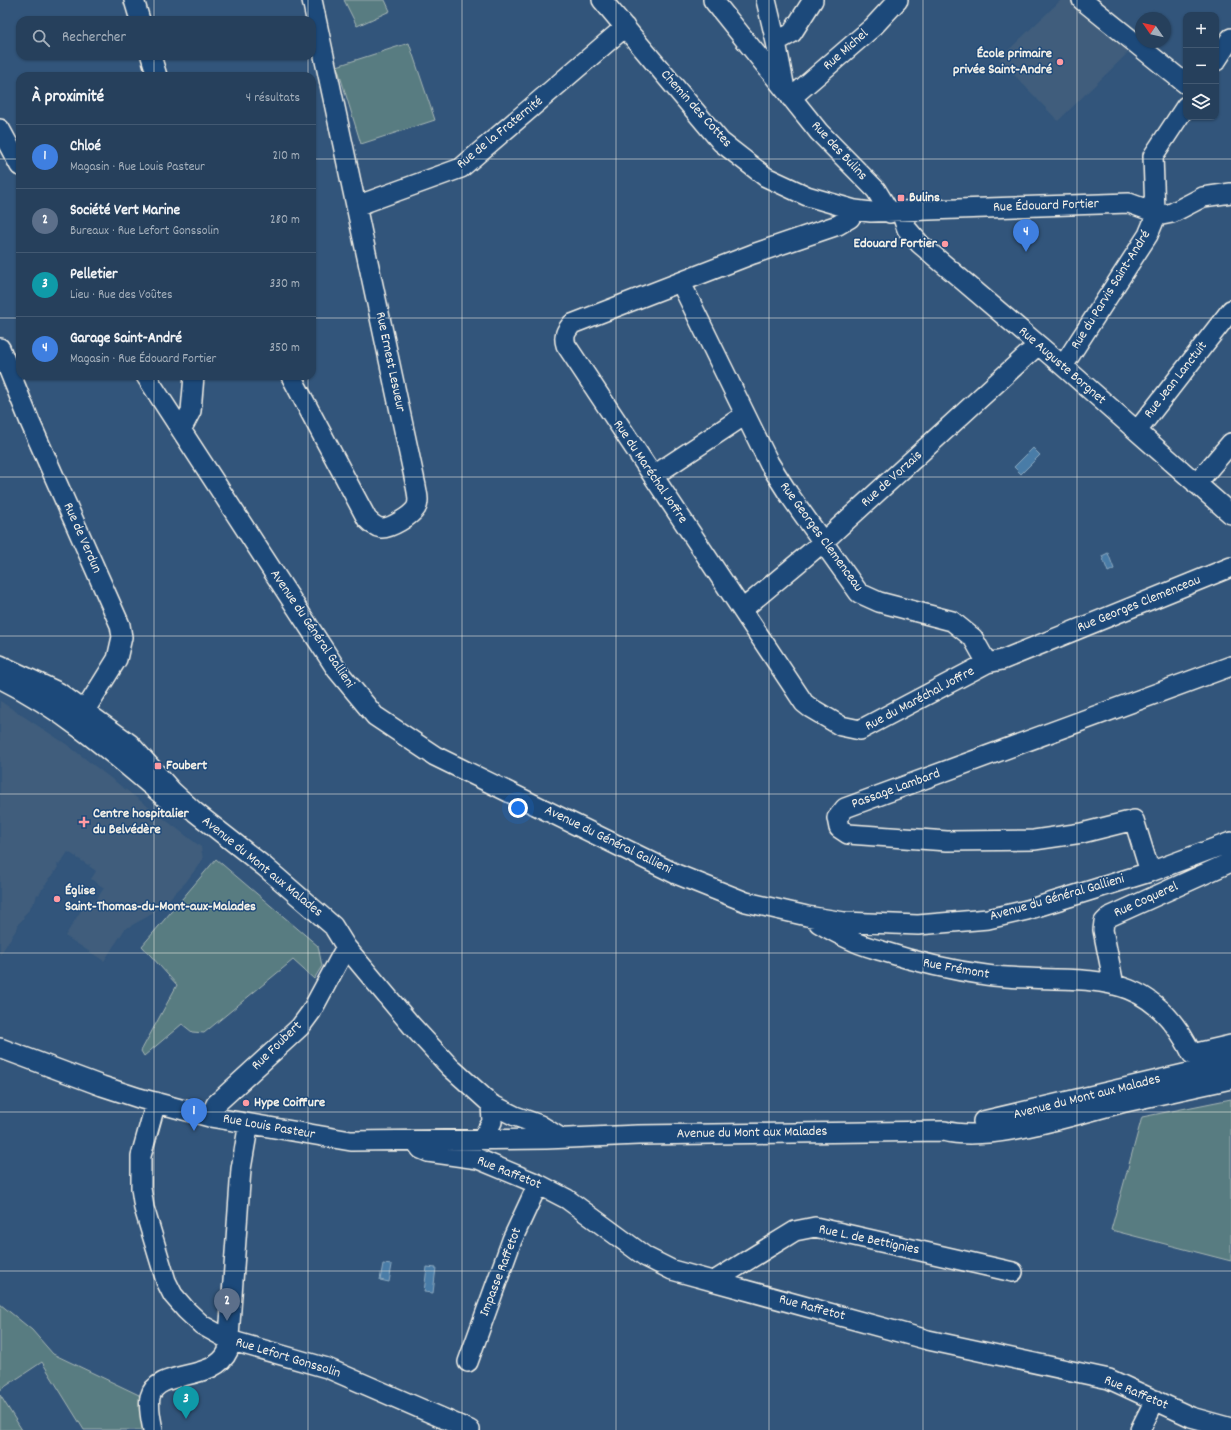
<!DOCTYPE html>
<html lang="fr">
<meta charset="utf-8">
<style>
:root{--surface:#26405c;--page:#2e4762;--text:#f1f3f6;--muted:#a4afbb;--line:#425972;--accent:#ff9aa2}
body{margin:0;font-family:Dekko,sans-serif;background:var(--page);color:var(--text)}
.controls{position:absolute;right:12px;top:12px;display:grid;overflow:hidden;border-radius:8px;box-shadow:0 1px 3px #0004}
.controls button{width:36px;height:36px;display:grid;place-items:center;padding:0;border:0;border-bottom:1px solid var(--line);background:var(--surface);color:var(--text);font:20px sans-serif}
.compass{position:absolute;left:1135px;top:12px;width:36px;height:36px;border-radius:50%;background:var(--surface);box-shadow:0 1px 3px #0004;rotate:304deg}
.you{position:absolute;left:518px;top:808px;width:14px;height:14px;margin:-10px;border:3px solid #fff;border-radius:50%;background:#1a73e8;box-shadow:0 0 0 6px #1a73e833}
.badge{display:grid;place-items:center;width:26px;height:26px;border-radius:50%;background:var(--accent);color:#fff;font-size:13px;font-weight:700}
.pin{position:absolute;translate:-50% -33px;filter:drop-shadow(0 1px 2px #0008)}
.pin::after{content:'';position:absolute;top:21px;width:14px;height:12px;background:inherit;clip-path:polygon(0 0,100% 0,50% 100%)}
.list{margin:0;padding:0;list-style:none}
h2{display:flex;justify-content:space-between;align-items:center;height:52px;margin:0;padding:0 16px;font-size:17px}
h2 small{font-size:13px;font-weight:400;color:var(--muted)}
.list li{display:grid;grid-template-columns:26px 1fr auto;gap:12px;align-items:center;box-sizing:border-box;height:64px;padding:0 16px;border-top:1px solid var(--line)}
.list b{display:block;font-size:15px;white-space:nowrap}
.list p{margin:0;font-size:13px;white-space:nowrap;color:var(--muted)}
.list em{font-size:13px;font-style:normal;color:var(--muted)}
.icon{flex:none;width:22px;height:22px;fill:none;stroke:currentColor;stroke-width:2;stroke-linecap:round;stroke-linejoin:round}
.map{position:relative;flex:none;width:1231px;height:1430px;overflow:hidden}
.search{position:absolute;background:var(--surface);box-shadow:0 1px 3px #0004;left:16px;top:16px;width:300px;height:44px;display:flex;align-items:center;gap:10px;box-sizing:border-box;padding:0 14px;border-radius:12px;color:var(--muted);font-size:15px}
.panel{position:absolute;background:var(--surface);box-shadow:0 1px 3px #0004;left:16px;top:72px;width:300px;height:308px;border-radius:12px}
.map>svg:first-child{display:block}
</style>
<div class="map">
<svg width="1231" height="1430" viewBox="0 0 1231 1430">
<rect width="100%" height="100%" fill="#32557b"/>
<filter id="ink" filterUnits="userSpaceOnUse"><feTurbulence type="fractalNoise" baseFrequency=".025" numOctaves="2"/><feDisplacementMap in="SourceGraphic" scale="8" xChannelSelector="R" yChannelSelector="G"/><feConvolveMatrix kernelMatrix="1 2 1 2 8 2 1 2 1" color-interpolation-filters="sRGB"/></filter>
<g filter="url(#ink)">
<path fill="#3f5d7c" d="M1061 0H1071L1132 49 1058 121 999 59Z
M0 701 66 744 201 847 203 859 186 882 167 901 147 917 125 929 104 961 65 936 87 901 96 900 104 888 91 879 96 871 89 866 91 864 88 865 77 858V855L76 857 68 852 59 865 57 864 58 867 55 872 53 871 54 873 48 879 49 880 46 884 44 885 45 886 43 889H41L42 890 39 895 37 894 35 902H32L33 903 30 908 29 907V910L23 916 24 918 18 924V927L0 955Z"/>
<path fill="#597c81" stroke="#a6b6b4" d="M344 0H385L390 11 357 26Z
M409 43 435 120 361 144 337 66Z
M216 859 318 946 322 966 314 979 293 960 204 1033 192 1032 182 1024 144 1056 141 1051 177 985 142 946Z
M1231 1099V1261L1111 1230 1142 1117Z
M0 1304 32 1330 53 1354 139 1395 148 1430H84L42 1362 0 1390Z
M0 1395 22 1430H0Z"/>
<path fill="#4a7ca7" stroke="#8eabc1" d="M1033 448 1040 455 1021 474 1014 467Z
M1108 553 1114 569 1108 572 1102 556Z
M383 1264 392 1265 389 1282 380 1280Z
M427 1267 436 1268 433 1293 424 1292Z"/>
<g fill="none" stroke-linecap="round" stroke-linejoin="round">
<defs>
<path id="minor" d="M134 0 140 20
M602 0 721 142 766 177 807 196 855 210 871 212 1129 203 1162 215 1172 213 1203 197 1231 193
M713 0 819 132 876 190 890 213
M766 0 776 42 785 89
M1082 0 1186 84
M776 42 792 33 813 0
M151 56 157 76
M1216 61 1231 38
M791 98 873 27 898 0
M0 129 20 166
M356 206 461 168 625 27
M855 210 850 218 838 225 753 254 572 324C566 331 563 336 566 345L804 703 809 707 841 726 860 730 987 663
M901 212 907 229 920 244 1063 366 1231 514
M681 283 769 463 788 493 859 593 879 602 952 621 973 638 987 663 1002 660 1231 567
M0 348 30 422 120 625 122 637 117 659 79 720
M1063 366 1148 235 1153 223 1155 212 1153 156 1186 106
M146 376 337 670 375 716 435 756 676 874 746 902 807 916 844 922 918 925 988 919 1027 910 1150 872 1231 842
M291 376 367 519C371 523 375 527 381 528 390 529 411 516 416 508 420 501 417 493 416 486L312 0
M181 430 191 411 194 376
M1137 431 1231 310
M653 476 745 415
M1196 484 1231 443
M743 609 823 542 1038 345
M0 665 58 692 130 744 172 791 195 812 265 867 333 926 346 947 412 1026 450 1067 491 1104 515 1116 540 1125 561 1138
M1 679C64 710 116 756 169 801
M1150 872 1134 820 1082 833 1034 840 947 841 848 834 839 828 837 818 845 808 1231 666
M819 923C829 929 840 935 851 940 860 945 872 948 882 951 916 962 950 970 986 975 1073 987 1145 957 1192 1054L1231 1045
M1114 985 1103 930 1104 922 1109 917 1231 862
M0 1048 102 1086 139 1098 210 1117 351 1141 546 1139 638 1135 944 1131C990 1143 1074 1115 1121 1103 1157 1095 1194 1087 1231 1079
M156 1102 141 1156V1188L144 1208 166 1281 173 1295 186 1310 202 1325 229 1340 327 1368 470 1430
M210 1117 216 1104 300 1027 311 1012 346 947
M983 1121 1231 1063
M482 1139 492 1122 491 1104
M415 1141 421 1149 428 1152 478 1159 538 1184 567 1199 646 1257 672 1270 928 1340 1109 1379 1191 1417 1231 1428
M714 1281 795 1231 815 1227 1013 1272
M468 1362 512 1240 538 1184
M153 1430C151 1419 148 1408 150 1397 157 1368 214 1383 228 1351L241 1169 247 1134
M1140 1430 1155 1400"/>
</defs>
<use href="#minor" stroke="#f4f1e8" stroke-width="22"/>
<use href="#minor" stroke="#1f4a7a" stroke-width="19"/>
</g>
</g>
<path fill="none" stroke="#f4f1e8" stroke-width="1" stroke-opacity="0.55" d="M154 0V20M308 0V20M462 0V1430M616 0V1430M769 0V1430M923 0V1430M1077 0V1430M154 56V76M308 56V76M0 159H20M312 159H1231M0 318H20M312 318H1231M154 376V1430M308 376V1430M0 477H1231M0 636H1231M0 794H1231M0 953H1231M0 1112H1231M0 1271H1231"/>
<g fill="#ff9aa2" stroke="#1f4a7a" stroke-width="1.5">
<circle cx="1060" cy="62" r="4"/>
<rect x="897" y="194" width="8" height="8" rx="2"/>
<circle cx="945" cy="244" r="4"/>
<rect x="154" y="762" width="8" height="8" rx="2"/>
<path d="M82 816h4v4h4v4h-4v4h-4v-4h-4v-4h4z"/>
<circle cx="57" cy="899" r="4"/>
<circle cx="246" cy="1103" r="4"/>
</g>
<g text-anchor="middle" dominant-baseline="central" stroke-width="3" stroke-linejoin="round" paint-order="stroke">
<g font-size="14" fill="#f4f1e8" stroke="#1f4a7a">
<text transform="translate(846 50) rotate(-41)">Rue Michel</text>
<text transform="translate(696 109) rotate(48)">Chemin des Cottes</text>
<text transform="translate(500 133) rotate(-39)">Rue de la Fraternité</text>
<text transform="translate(839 151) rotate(47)">Rue des Bulins</text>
<text transform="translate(1046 206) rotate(-2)">Rue Édouard Fortier</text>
<text transform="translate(1111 290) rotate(-58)">Rue du Parvis Saint-André</text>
<text transform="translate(390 362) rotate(78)">Rue Ernest Lesueur</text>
<text transform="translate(1062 366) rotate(41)">Rue Auguste Borgnet</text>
<text transform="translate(1176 380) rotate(-52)">Rue Jean Lanctuit</text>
<text transform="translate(650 472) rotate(56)">Rue du Maréchal Joffre</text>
<text transform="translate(892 479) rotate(-42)">Rue de Vorzais</text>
<text transform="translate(821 537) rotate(54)">Rue Georges Clemenceau</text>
<text transform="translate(82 538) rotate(66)">Rue de Verdun</text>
<text transform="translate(1139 604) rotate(-22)">Rue Georges Clemenceau</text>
<text transform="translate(312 629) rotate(56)">Avenue du Général Gallieni</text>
<text transform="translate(920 699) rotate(-28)">Rue du Maréchal Joffre</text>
<text transform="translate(896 789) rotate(-20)">Passage Lambard</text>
<text transform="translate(608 840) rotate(26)">Avenue du Général Gallieni</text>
<text transform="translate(262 867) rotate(39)">Avenue du Mont aux Malades</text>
<text transform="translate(1057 898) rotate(-16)">Avenue du Général Gallieni</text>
<text transform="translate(1146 900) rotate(-24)">Rue Coquerel</text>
<text transform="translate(956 969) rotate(10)">Rue Frémont</text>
<text transform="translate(277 1046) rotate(-44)">Rue Foubert</text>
<text transform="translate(1087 1097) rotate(-14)">Avenue du Mont aux Malades</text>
<text transform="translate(269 1127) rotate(10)">Rue Louis Pasteur</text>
<text transform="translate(752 1133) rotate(-1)">Avenue du Mont aux Malades</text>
<text transform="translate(509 1173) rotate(22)">Rue Raffetot</text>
<text transform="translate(869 1240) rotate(12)">Rue L. de Bettignies</text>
<text transform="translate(501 1272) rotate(-69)">Impasse Raffetot</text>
<text transform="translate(812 1308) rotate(15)">Rue Raffetot</text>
<text transform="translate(288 1358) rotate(17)">Rue Lefort Gonssolin</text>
<text transform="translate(1136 1393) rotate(23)">Rue Raffetot</text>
</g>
<g font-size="14" font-weight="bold" fill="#f4f1e8" stroke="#1f4a7a" text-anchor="start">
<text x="1052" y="54" text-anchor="end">École primaire<tspan x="1052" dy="16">privée Saint-André</tspan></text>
<text x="909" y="198">Bulins</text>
<text x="937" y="244" text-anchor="end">Edouard Fortier</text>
<text x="166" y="766">Foubert</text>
<text x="93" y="814">Centre hospitalier<tspan x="93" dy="16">du Belvédère</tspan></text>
<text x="65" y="891">Église<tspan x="65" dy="16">Saint-Thomas-du-Mont-aux-Malades</tspan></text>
<text x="254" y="1103">Hype Coiffure</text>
</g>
</g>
</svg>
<div class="controls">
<button>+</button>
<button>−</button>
<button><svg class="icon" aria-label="layers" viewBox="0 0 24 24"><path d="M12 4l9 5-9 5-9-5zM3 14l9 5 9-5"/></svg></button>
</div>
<svg class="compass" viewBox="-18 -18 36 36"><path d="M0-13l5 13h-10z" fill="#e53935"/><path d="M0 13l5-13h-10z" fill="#a4afbb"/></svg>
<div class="you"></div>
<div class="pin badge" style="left:194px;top:1131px;background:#3f7fe0">1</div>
<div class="pin badge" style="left:227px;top:1321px;background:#5c6f8a">2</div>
<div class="pin badge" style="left:186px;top:1419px;background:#0f9aa8">3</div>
<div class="pin badge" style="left:1026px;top:252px;background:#3f7fe0">4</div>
<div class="search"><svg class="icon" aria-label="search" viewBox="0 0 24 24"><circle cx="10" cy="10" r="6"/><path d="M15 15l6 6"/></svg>Rechercher</div>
<section class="panel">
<h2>À proximité<small>4 résultats</small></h2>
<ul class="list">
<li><span class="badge" style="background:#3f7fe0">1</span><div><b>Chloé</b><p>Magasin · Rue Louis Pasteur</p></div><em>210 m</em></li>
<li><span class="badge" style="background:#5c6f8a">2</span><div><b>Société Vert Marine</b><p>Bureaux · Rue Lefort Gonssolin</p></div><em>280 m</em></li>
<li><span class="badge" style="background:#0f9aa8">3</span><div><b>Pelletier</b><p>Lieu · Rue des Voûtes</p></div><em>330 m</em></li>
<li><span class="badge" style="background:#3f7fe0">4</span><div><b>Garage Saint-André</b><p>Magasin · Rue Édouard Fortier</p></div><em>350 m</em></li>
</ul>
</section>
</div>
